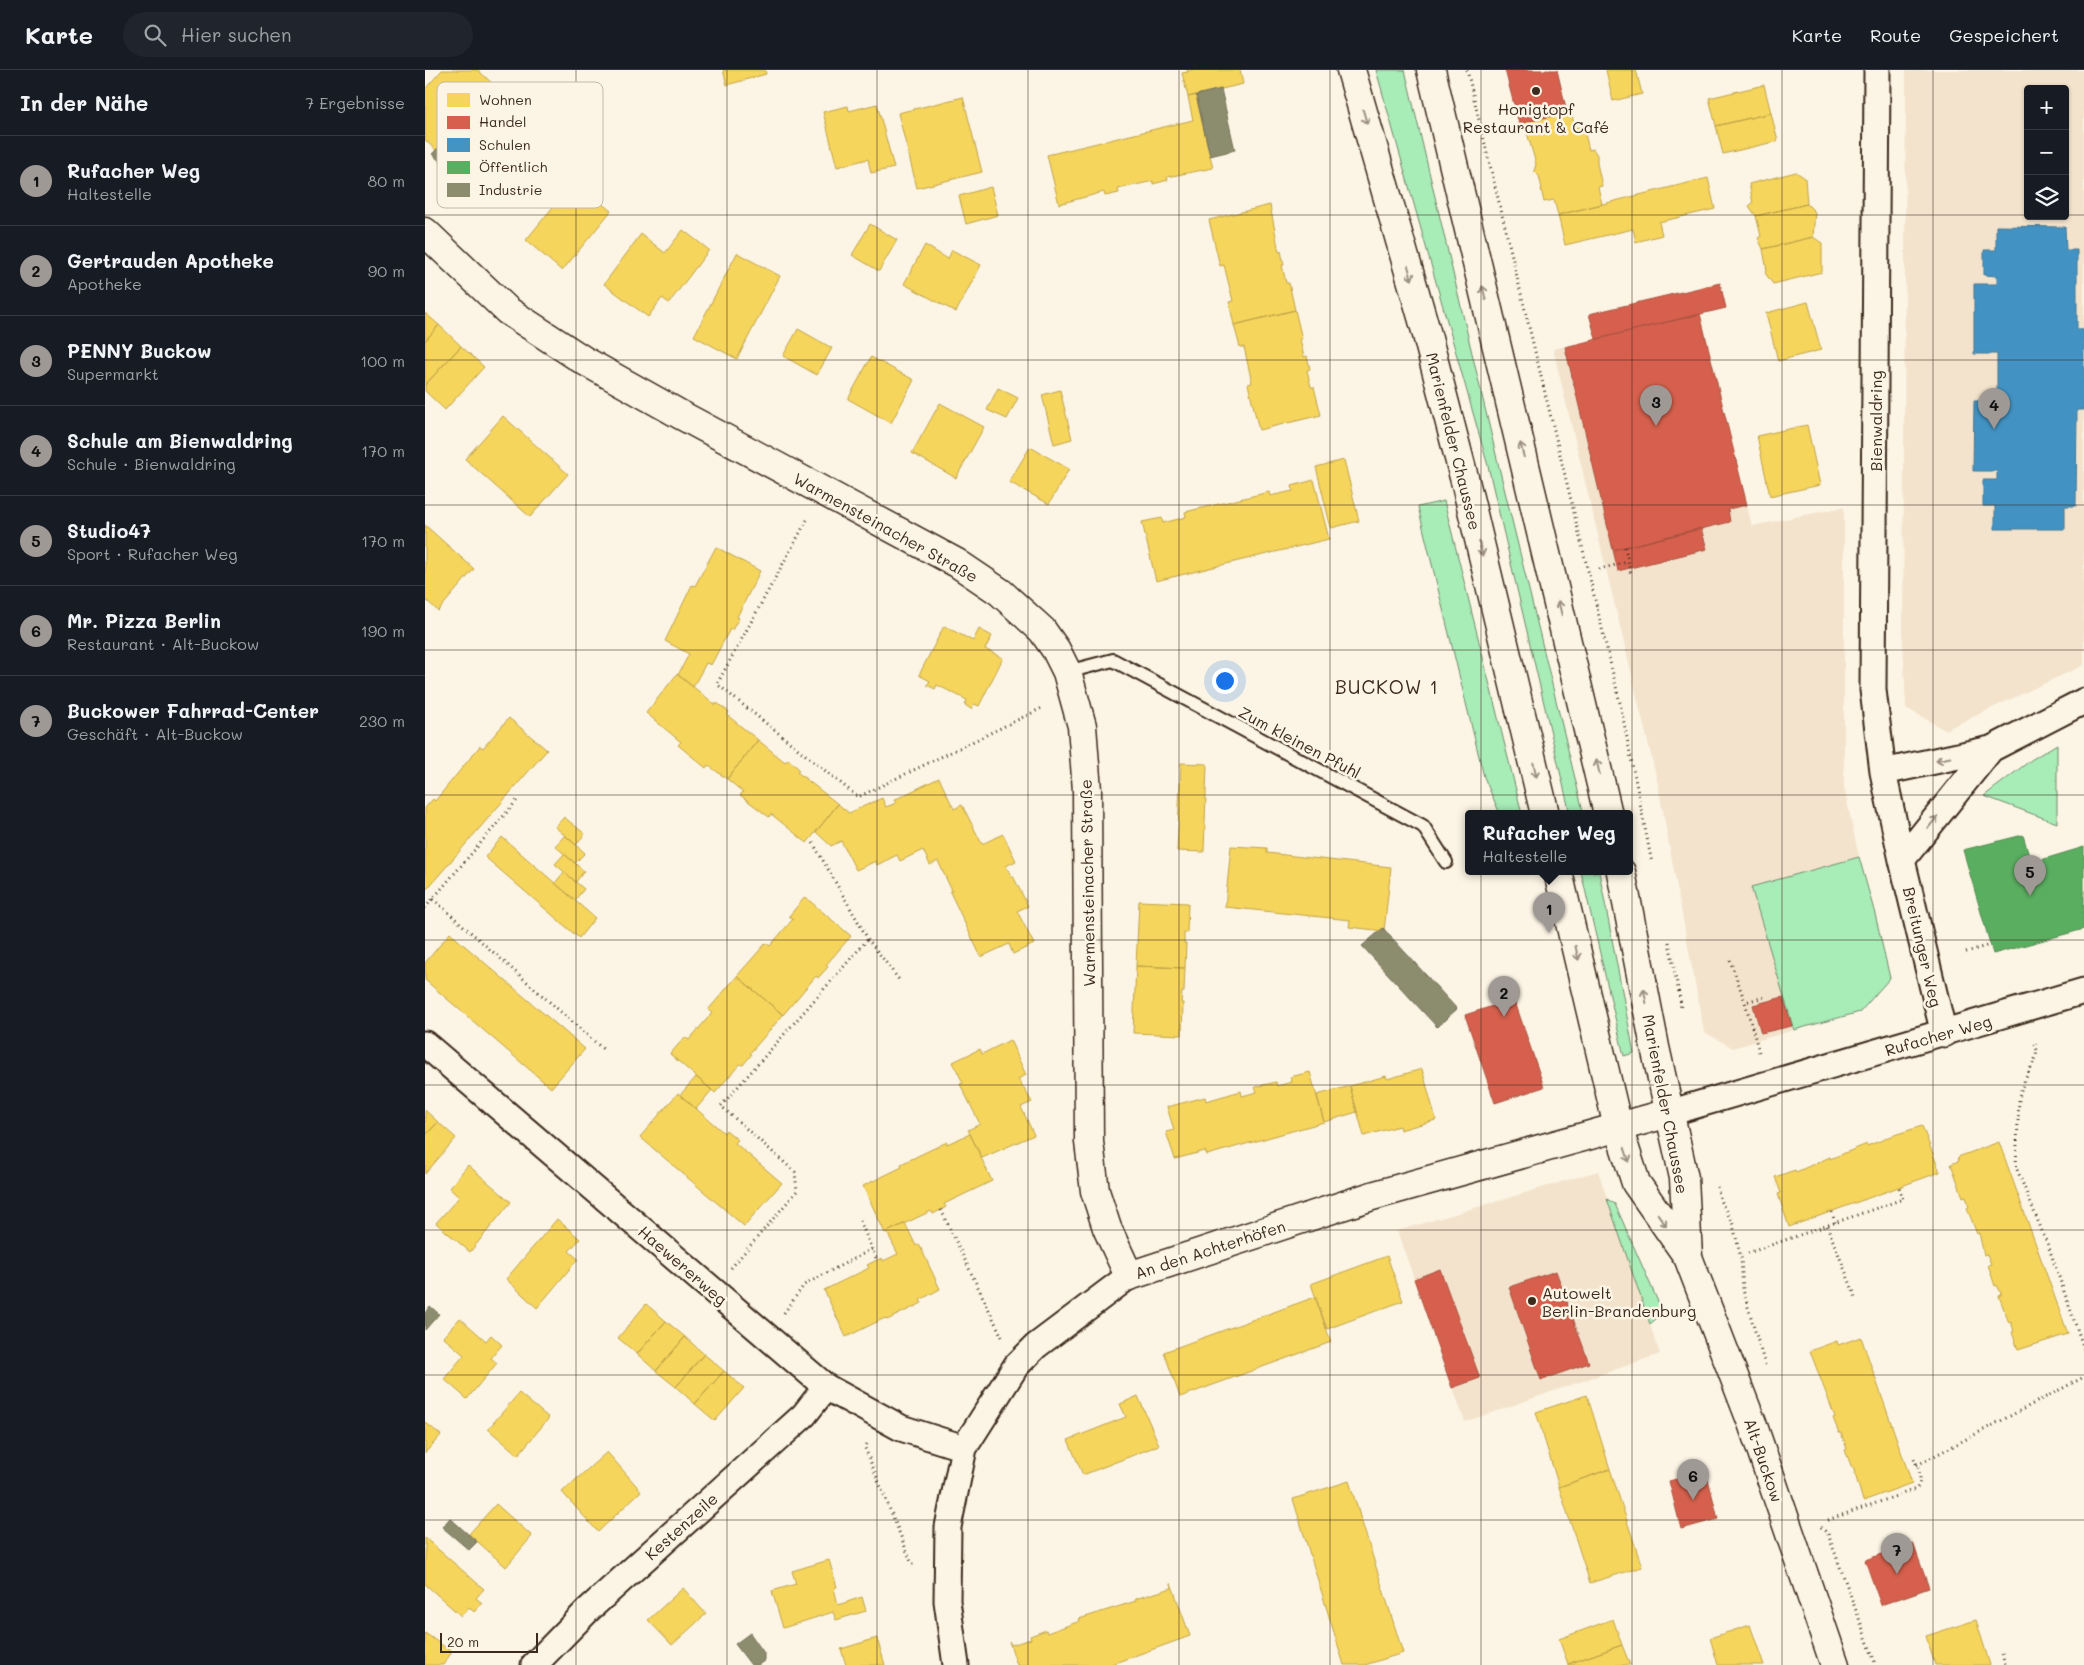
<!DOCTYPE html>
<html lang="de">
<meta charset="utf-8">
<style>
:root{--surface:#171b24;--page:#20242c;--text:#f1f3f6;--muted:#9ea1a6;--line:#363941;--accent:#9f9995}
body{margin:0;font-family:Mali,sans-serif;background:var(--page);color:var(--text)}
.controls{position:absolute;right:15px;top:15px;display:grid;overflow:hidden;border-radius:5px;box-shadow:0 1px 4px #0004}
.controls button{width:45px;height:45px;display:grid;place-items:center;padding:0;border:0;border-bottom:1px solid var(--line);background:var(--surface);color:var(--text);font:25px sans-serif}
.scale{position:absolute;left:15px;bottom:12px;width:98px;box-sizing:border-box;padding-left:5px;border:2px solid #3b2a1e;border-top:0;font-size:14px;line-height:18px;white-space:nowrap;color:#3b2a1e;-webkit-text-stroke:4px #fcf5e5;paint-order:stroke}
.you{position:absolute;left:799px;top:610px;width:18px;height:18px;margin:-12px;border:4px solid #fff;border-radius:50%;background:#1a73e8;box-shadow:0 0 0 8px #1a73e833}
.badge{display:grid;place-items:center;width:32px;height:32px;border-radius:50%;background:var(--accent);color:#111;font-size:16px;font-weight:700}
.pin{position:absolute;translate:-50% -41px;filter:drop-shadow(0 1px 2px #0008)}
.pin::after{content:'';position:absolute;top:26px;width:18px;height:15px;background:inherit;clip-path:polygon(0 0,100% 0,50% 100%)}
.popup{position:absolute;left:1040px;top:740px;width:168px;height:65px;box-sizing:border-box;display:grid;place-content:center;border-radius:5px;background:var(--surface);filter:drop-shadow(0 1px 4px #0005);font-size:16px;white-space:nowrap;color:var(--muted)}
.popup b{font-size:19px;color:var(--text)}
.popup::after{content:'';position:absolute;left:50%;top:100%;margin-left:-10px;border:10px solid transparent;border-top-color:var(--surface)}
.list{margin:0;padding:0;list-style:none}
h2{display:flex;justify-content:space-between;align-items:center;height:65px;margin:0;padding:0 20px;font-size:21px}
h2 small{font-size:16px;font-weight:400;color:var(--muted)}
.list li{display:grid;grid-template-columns:32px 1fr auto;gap:15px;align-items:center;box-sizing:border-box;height:90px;padding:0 20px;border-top:1px solid var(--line)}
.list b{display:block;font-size:19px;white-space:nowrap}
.list p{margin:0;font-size:16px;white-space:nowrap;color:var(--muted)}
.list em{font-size:16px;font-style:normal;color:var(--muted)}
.icon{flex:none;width:28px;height:28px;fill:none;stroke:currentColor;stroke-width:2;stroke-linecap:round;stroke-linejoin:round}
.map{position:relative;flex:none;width:1659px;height:1595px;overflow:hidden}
header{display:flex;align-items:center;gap:30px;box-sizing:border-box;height:70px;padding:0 25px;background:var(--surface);border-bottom:1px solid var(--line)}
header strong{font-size:24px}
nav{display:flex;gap:28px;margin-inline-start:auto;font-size:18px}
.search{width:350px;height:45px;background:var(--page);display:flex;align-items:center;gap:12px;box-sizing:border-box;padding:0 18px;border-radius:28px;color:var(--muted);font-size:19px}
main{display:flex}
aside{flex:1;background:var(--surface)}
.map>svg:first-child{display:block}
</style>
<header>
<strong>Karte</strong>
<div class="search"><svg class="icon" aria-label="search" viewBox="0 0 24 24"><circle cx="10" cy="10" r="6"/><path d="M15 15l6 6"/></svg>Hier suchen</div>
<nav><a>Karte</a><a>Route</a><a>Gespeichert</a></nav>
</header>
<main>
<aside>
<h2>In der Nähe<small>7 Ergebnisse</small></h2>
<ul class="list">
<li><span class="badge">1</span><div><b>Rufacher Weg</b><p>Haltestelle</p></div><em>80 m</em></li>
<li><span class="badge">2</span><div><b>Gertrauden Apotheke</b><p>Apotheke</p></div><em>90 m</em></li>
<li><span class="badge">3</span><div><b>PENNY Buckow</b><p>Supermarkt</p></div><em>100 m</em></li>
<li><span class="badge">4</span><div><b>Schule am Bienwaldring</b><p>Schule · Bienwaldring</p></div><em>170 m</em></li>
<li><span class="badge">5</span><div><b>Studio47</b><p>Sport · Rufacher Weg</p></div><em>170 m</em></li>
<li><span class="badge">6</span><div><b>Mr. Pizza Berlin</b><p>Restaurant · Alt-Buckow</p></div><em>190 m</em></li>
<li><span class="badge">7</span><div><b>Buckower Fahrrad-Center</b><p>Geschäft · Alt-Buckow</p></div><em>230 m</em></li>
</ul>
</aside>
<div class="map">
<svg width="1659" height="1595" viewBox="0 0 1659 1595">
<rect width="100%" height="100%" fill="#fcf5e5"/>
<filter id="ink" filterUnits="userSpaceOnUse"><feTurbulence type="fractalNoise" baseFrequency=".02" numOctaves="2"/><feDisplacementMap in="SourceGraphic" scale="10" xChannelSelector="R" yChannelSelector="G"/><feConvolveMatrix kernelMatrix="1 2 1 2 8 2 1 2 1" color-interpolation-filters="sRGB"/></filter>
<g filter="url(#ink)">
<path fill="#f3e3cc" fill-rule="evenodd" d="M1481 0H1659V595L1520 660 1481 638 1478 573ZM1603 19H1640V146H1603Z
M1276 244 1327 456 1419 437V717L1434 787 1326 817 1369 960 1308 978 1279 962 1232 710 1128 279Z
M1173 1101 1235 1284 1040 1352 972 1161Z"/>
<path fill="#a8ecb8" stroke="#728b6b" d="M951 0H980L1073 393 1158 741 1145 744 1063 396Z
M1019 431 1097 744H1075L1059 707 993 437Z
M1632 674V753L1559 726 1606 690Z
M1434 787 1450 844 1465 908 1435 942 1369 960 1326 817Z
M1156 802H1174L1209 983 1199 986Z
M1182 1129 1190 1134 1238 1243 1225 1254Z"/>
<path fill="#f6d55c" stroke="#bea249" d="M17 0H53L71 17 12 81 0 70V19Z
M298 0H340L341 4 302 15Z
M762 0H815L818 14 763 27 757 3 763 2Z
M1181 0H1211L1217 24 1188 31Z
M1339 15 1346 43 1291 56 1284 28Z
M771 25 788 98 742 107 743 110 728 114V111L693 119 694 123 680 126 679 122 634 134 622 85 768 50 763 27Z
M538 27 557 102 492 118 473 43Z
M452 34 469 98 446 103 443 89 412 97 398 42 423 36 424 41Z
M103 36 118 52 114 57 129 71 89 115 57 85Z
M1146 41 1150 58 1158 56 1164 80 1168 79 1172 85V93L1177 116 1173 117 1177 134 1133 145 1129 130 1119 132 1116 119H1117L1114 106 1109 101 1111 94 1099 52Z
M1346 43 1353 71 1298 84 1291 56Z
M1371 102 1380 108 1382 134 1331 146 1324 136 1328 133 1324 114Z
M1283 108 1290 139 1234 152 1237 165 1211 172 1208 159 1140 175 1133 145Z
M149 111 186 141 137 201 101 170Z
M566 117 573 145 541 154 534 126Z
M1382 134 1390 142 1388 167 1338 179 1333 168 1336 166 1331 146Z
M845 135 854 182 856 181 859 195H857L861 213H864L870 240 809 255 804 232 808 231 799 195 795 196 784 150Z
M445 154 472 170 454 201 427 185Z
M258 160 284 180 244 233 237 228 223 247 179 214 216 164 240 183Z
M1388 167 1397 173V202L1348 214 1340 203 1342 201 1338 179Z
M500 175 523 189 527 180 556 195 531 242 479 214Z
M312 183 355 206 312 289 269 266Z
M1383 232 1396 280 1353 291 1341 243Z
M870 240 877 269H875L879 287 882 286 885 299 882 300 886 317H889L896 345 834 360 823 314 827 313 819 277H815L809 255Z
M0 243 14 255 0 271Z
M14 255 36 276 0 315V271Z
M373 259 407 278 392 305 358 286Z
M36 276 59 297 20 340 0 321V315Z
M446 287 489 310 466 353 423 329Z
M573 318 593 328 582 349 562 340Z
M635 320 647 369 629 374 617 325Z
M515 333 559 357 531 408 487 383Z
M78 346 143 404 105 447 40 389Z
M1382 355 1395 415 1345 426 1332 366Z
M605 377 644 399 624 434 584 412Z
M919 390 934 451 906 458 891 397Z
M889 410 904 469 731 511 717 452 737 448 738 453 761 447 760 442 844 422 845 426 868 421 867 416Z
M0 455 49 499 13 541 0 529Z
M291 477 335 501 312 547 314 548 307 560 305 559 286 595 281 593 268 617 253 605 264 584 240 571 267 515 270 516Z
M519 556 548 571 554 559 567 566 560 579 578 588 554 636 549 634 546 639 540 635 542 630 512 615 510 619 502 615 505 611 494 605Z
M252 604 291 635 292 633 304 642 302 645 333 670 302 709 283 695 281 698 253 675 256 672 221 643Z
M84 648 122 680 2 819 0 818V738L8 729 10 731 55 676 58 678Z
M333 670 360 692 363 689 374 699 372 702 413 734 382 773 346 744 344 747 315 725 318 722 302 709Z
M756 693 782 694 779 782 752 781Z
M514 708 529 739 537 735 557 774 578 764 591 791 581 796 587 807 588 806 603 836 592 841 609 874 588 884 584 874 556 887 525 822 527 821 513 791 505 795 498 780 475 791 472 785 452 795 451 791 431 800 416 771 406 776 391 762 413 734 424 743 457 728 461 737 471 733 469 730Z
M139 747 160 764 151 775 130 757Z
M140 765 160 783 150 793 130 776Z
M77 767 170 848 154 868 60 787Z
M806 776 842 778V783L966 797 959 861 924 857 925 850 800 837Z
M139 784 159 801 151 812 130 794Z
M139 802 159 819 150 830 130 813Z
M380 827 426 866 401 895 403 897 393 908 391 906 358 945 312 906 341 873 345 876 368 849 364 846Z
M714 831 763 833 762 863H759V873H761L760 898 711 896Z
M25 863 160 979 126 1018 0 910V893Z
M711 896 760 898 759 922H757L756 933H758L757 965 708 963Z
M312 906 358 945 325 983 327 984 318 995 315 994 290 1023 245 984 260 967 264 970 287 943 283 940Z
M585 970 601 1005 593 1009 607 1032 596 1037 609 1065 557 1088 543 1060 555 1054 535 1014 538 1013 528 992 555 979 557 984Z
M997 999 1011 1050 975 1060 974 1056 939 1066 925 1016 961 1006 962 1009Z
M885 1002 899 1052 782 1085 780 1081 750 1089 741 1062 749 1060 742 1037 780 1027 781 1031 816 1021 817 1026 832 1022 830 1017 851 1012 852 1016 867 1012 865 1007Z
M271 1007 287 1020 271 1039 255 1025Z
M925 1016 932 1042 899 1052 892 1025Z
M253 1023 299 1063 301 1060 313 1070 310 1073 357 1113 319 1156 215 1067Z
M0 1040 13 1052 0 1066Z
M13 1052 31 1068 0 1104V1066Z
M1497 1056 1515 1102 1364 1157 1353 1124 1356 1123 1350 1107 1370 1100 1371 1102 1405 1087V1089L1442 1074V1076L1460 1069V1068Z
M545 1064 567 1111 519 1134 521 1137 508 1144 506 1141 460 1163 438 1116 477 1097 476 1094 522 1072V1074Z
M1574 1072 1643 1264 1593 1280 1587 1262 1589 1261 1586 1252 1584 1253 1574 1226 1577 1225 1572 1215 1570 1216 1563 1195 1566 1194 1562 1184 1559 1185 1554 1163 1552 1164 1542 1138 1544 1137 1541 1126 1538 1127 1526 1094 1534 1091 1533 1087Z
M43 1095 86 1132 45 1182 11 1153 34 1127 24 1118Z
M132 1149 155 1169 144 1181 153 1189 112 1238 81 1209Z
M480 1153 491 1176 494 1174 515 1219 495 1230 497 1233 462 1250 460 1248 421 1267 399 1220 444 1198 442 1195 452 1190 457 1188 458 1191 473 1184 462 1162Z
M962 1186 978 1231 902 1259 886 1214Z
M890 1227 906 1272 755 1327 739 1282Z
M221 1234 241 1251 212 1284 193 1268Z
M35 1248 61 1271 66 1265 77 1275 66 1288 72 1293 42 1329 19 1309 39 1285 18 1267Z
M241 1251 260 1267 231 1301 212 1284Z
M260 1267 279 1284 251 1317 231 1301Z
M1436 1267 1487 1413 1438 1431 1428 1397 1427 1398 1420 1380 1422 1379 1416 1363H1414L1408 1348 1410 1347 1385 1281 1412 1271 1413 1275Z
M279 1284 299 1301 270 1334 251 1317Z
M299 1301 319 1318 290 1351 270 1334Z
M94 1323 124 1348 93 1385 63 1359Z
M1162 1325 1185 1399 1134 1417 1111 1342Z
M713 1326 734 1375 658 1405 643 1370 701 1347 695 1334Z
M0 1352 16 1365 0 1383Z
M182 1382 216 1421 173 1462 137 1422Z
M1185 1399 1217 1497 1165 1513 1134 1417Z
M924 1411 978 1583 940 1595H919L868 1429Z
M71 1434 107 1466 81 1497 44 1464Z
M0 1468 59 1519 51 1528 57 1533 49 1542 44 1537 36 1546 0 1514Z
M404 1490 412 1517 409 1518 413 1535 437 1527 441 1541 411 1550 408 1542 358 1558 347 1521 371 1514 367 1501Z
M746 1513 765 1566 684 1595H592L584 1571 586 1575 606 1569 605 1566 621 1560 622 1563 655 1551 654 1549 711 1531 710 1529 747 1518Z
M258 1518 281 1544 247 1575 223 1550Z
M1188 1549 1197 1575 1143 1594 1134 1569Z
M1551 1550 1565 1595H1510L1501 1566Z
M1325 1555 1339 1595H1293L1285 1568Z
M0 1563 27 1582 18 1595H0Z
M452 1568 460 1595H421L416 1579Z
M1197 1575 1205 1595H1143V1594Z"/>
<path fill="#d6604d" stroke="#a8503f" d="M1080 0H1132L1142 42 1094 54Z
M1295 213 1301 238 1171 269 1164 244Z
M1275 244 1322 435 1303 439 1305 452 1188 480 1140 277Z
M1276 458 1282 479 1193 501 1188 480Z
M1358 927 1367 956 1336 963 1328 935Z
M1089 929 1119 1017 1070 1033 1040 945Z
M1015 1199 1055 1308 1027 1318 989 1209Z
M1131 1201 1164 1293 1116 1310 1084 1217Z
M1281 1401 1293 1449 1256 1459 1244 1411Z
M1488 1473 1504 1518 1456 1535 1440 1490Z"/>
<path fill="#4393c3" stroke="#417492" d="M1571 156 1640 157 1641 180H1652V259H1659V340H1652L1651 436H1640V459H1570V436H1558V410H1572V401H1548L1549 331H1572V284H1549V214H1572V206L1559 205V180H1571Z"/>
<path fill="#5aae61" stroke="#51864d" d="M1598 765 1606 793 1659 777V859L1568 884 1538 780Z"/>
<path fill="#8c8c6e" stroke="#746f56" d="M796 19 810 80 785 86 771 25Z
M38 53 50 65 21 97 7 84Z
M44 72 62 90 41 113 22 96Z
M958 858 1032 939 1012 957 937 876Z
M5 1236 14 1244 0 1260V1243Z
M25 1448 52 1472 44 1480 17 1457Z
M325 1563 339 1583V1591L333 1595H326L310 1574Z"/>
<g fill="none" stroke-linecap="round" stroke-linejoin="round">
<defs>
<path id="lane" d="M642 602 688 590 998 756 1021 792"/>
<path id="street" d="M1452 0 1448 620 1458 702 1477 790 1519 964
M1458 702 1566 679 1659 631
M1477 790 1566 679
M0 974 401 1317 476 1358 539 1378
M1244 1043 1659 921
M109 1595 163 1540 379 1345 401 1317
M531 1595 522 1531 523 1457 539 1378 591 1296 611 1276 704 1206"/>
<path id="secondary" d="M926 0 1001 261 1041 415 1120 744
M1006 0 1183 744
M0 162 83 241 158 290 256 345 532 493 575 522 617 560 631 580 642 602 657 656 662 720 664 1072 670 1121 682 1158 704 1206 947 1126 1244 1043
M1133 802 1193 1057 1211 1113 1263 1187 1327 1353 1410 1595
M1196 802 1230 977 1259 1108 1263 1187"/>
</defs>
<use href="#lane" stroke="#3b2a1e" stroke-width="16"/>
<use href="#street" stroke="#3b2a1e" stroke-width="29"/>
<use href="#secondary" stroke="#3b2a1e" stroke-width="31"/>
<path stroke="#3b2a1e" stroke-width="3" stroke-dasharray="1 4" stroke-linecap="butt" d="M1042 0 1195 633 1227 793
M382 450 292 614 433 727 617 638
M1200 477 1206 505
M1174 499 1203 492
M388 773 443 869 475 911
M8 829 179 980
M0 838 94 728
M1244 872 1256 934 1255 940
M1541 882 1565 875
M1305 890 1320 932
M1610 974 1612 980 1611 987 1598 1014 1594 1028 1591 1097 1624 1178 1659 1279
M1334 982 1320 932 1340 927
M1292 1117 1296 1132 1307 1151 1316 1188 1318 1220 1340 1295
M516 1140 577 1267
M1407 1142 1410 1153
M435 1151 447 1179
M1402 1156 1432 1230
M1323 1183 1478 1129 1474 1117
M306 1198 372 1121 370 1102 296 1036 443 869
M359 1243 379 1215 447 1179 452 1190
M442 1374 440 1378 487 1494H491
M1492 1395 1659 1307
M1403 1450 1491 1419C1499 1410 1493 1398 1489 1388
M1396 1457 1403 1464 1451 1595
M1577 1584 1580 1595"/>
<use href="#lane" stroke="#fcf5e5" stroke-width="12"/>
<use href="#street" stroke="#fcf5e5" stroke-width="25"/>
<use href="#secondary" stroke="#fcf5e5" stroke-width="28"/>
</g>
<defs><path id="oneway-shaft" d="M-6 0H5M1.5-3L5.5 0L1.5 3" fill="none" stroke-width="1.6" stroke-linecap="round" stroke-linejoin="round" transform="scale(1.25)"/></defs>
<g stroke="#9c9082">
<use href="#oneway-shaft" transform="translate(940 47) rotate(74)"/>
<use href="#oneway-shaft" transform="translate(985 203) rotate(74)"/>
<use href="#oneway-shaft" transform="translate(1059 223) rotate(-104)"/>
<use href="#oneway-shaft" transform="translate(1097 380) rotate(-104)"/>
<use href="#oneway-shaft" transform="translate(1056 479) rotate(76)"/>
<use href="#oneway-shaft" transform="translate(1135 538) rotate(-104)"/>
<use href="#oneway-shaft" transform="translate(1518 689) rotate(168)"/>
<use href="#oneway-shaft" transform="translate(1173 697) rotate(-103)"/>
<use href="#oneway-shaft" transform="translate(1110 700) rotate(77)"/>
<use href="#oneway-shaft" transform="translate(1508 752) rotate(-51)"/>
<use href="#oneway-shaft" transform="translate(1152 883) rotate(77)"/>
<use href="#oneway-shaft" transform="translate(1220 926) rotate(-101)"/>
<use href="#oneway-shaft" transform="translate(1202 1085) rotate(72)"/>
<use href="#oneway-shaft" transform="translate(1237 1150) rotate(55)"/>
</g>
</g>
<path fill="none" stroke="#3b2a1e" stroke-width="1" stroke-opacity="0.55" d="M151 0V1595M302 0V1595M452 0V1595M603 0V1595M754 0V1595M905 0V1595M1056 0V1595M1207 0V1595M1357 0V1595M1508 0V1595M0 145H1603M1640 145H1659M0 290H1659M0 435H1659M0 580H1659M0 725H1659M0 870H1659M0 1015H1659M0 1160H1659M0 1305H1659M0 1450H1659"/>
<g fill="#3b2a1e" stroke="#fcf5e5" stroke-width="2">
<circle cx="1111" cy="21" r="5"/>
<circle cx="1107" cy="1231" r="5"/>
</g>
<g text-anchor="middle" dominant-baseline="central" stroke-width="5" stroke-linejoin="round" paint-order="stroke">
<g font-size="16" fill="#3b2a1e" stroke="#fcf5e5">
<text x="1111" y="38">Honigtopf<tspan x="1111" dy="18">Restaurant &amp; Café</tspan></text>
<text x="1117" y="1222" text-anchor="start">Autowelt<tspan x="1117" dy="18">Berlin-Brandenburg</tspan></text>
</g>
<g font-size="16" fill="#3b2a1e" stroke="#fcf5e5">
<text transform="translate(1450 351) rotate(-90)">Bienwaldring</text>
<text transform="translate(1029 371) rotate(76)">Marienfelder Chaussee</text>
<text transform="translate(461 457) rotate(29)">Warmensteinacher Straße</text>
<text transform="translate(875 672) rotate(28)">Zum kleinen Pfuhl</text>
<text transform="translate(662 813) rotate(-91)">Warmensteinacher Straße</text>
<text transform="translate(1498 877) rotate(77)">Breitunger Weg</text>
<text transform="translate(1513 965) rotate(-16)">Rufacher Weg</text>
<text transform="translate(1241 1034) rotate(79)">Marienfelder Chaussee</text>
<text transform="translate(785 1179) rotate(-18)">An den Achterhöfen</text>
<text transform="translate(258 1195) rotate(41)">Haewererweg</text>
<text transform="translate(1339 1390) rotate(71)">Alt-Buckow</text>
<text transform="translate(256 1456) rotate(-42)">Kestenzeile</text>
</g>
<g font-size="19" letter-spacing="1" fill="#3b2a1e" stroke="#fcf5e5">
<text x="962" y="616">BUCKOW 1</text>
</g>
</g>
<rect x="12" y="12" width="166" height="126" rx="8" fill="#fcf5e5" stroke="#c2b8a9" stroke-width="1"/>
<rect x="22" y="23" width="23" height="14" fill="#f6d55c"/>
<rect x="22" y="46" width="23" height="13" fill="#d6604d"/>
<rect x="22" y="68" width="23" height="14" fill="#4393c3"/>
<rect x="22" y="91" width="23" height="13" fill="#5aae61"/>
<rect x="22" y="113" width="23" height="14" fill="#8c8c6e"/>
<g font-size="14" fill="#3b2a1e">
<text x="54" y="35">Wohnen</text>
<text x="54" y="57">Handel</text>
<text x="54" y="80">Schulen</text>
<text x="54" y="102">Öffentlich</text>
<text x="54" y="125">Industrie</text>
</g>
</svg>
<div class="controls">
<button>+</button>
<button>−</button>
<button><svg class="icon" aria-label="layers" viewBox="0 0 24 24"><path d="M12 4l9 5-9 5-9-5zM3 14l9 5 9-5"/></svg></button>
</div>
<div class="scale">20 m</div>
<div class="you"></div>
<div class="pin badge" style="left:1124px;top:863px">1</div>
<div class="popup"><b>Rufacher Weg</b>Haltestelle</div>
<div class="pin badge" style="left:1079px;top:947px">2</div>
<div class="pin badge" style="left:1231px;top:356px">3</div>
<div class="pin badge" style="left:1569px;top:359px">4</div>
<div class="pin badge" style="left:1605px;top:826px">5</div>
<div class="pin badge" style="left:1268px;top:1430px">6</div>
<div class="pin badge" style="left:1472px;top:1504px">7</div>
</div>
</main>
